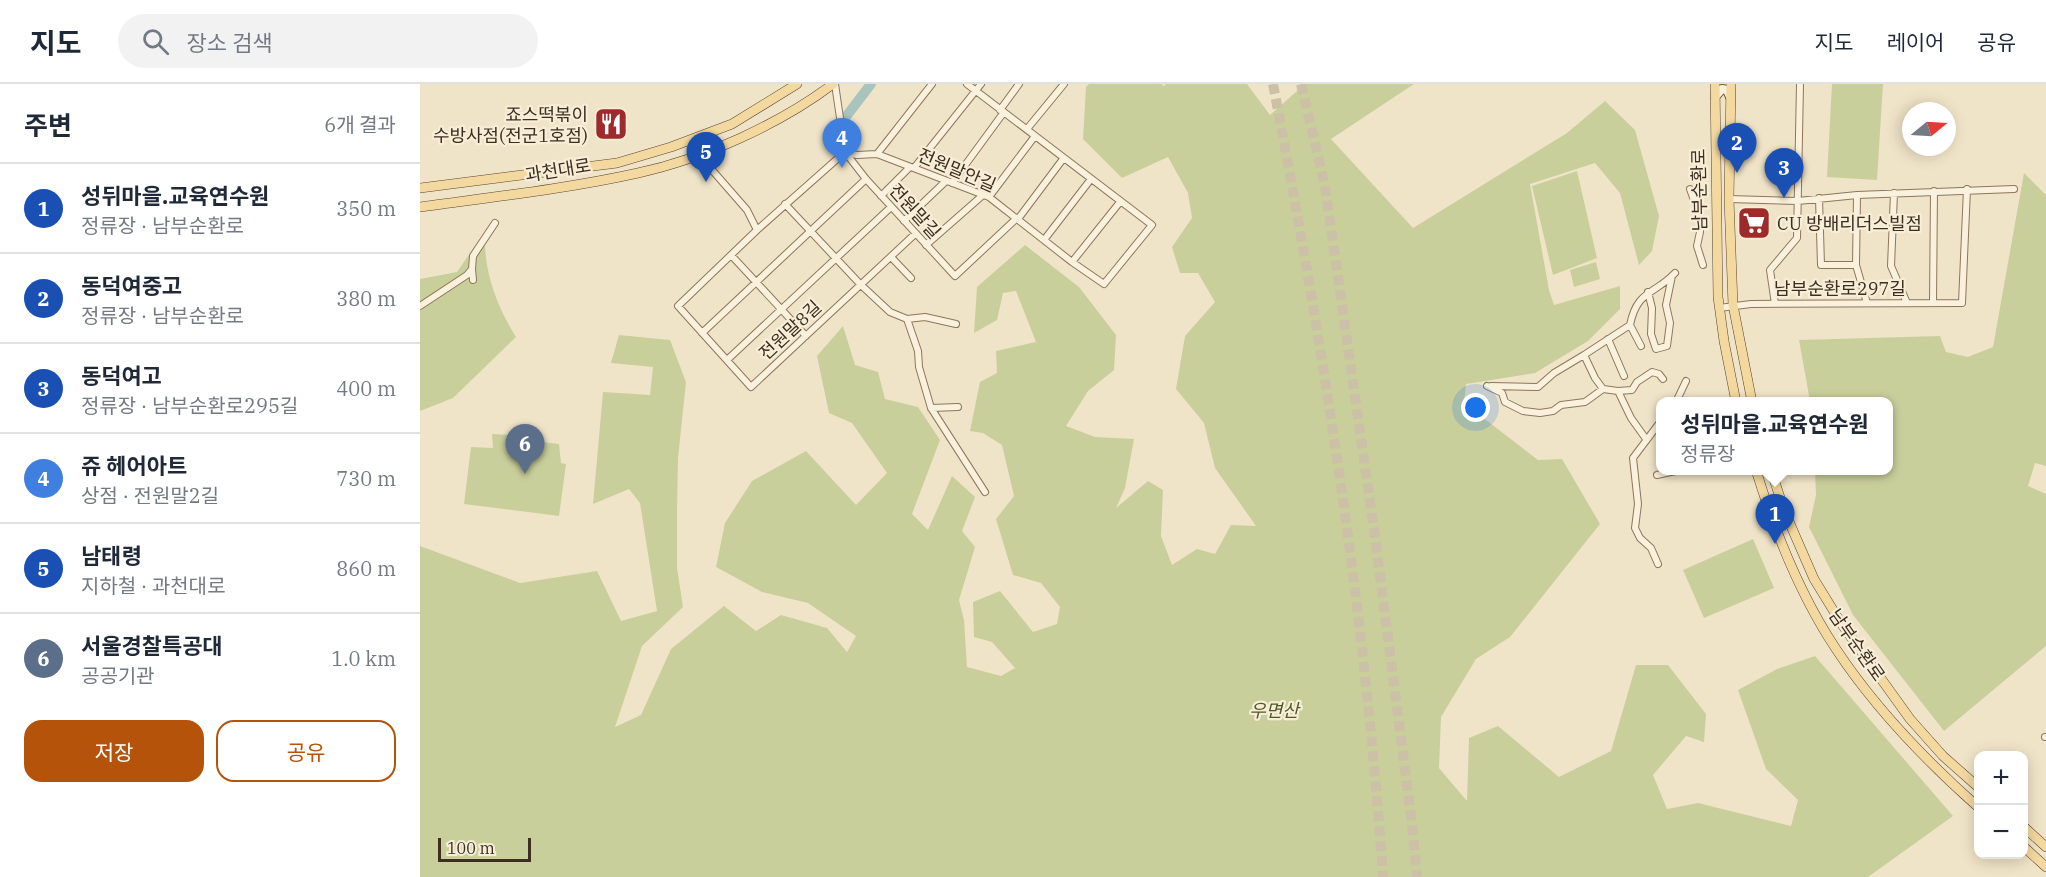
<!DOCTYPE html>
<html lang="ko">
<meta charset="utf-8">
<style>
:root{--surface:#fff;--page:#f2f2f3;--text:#1f2937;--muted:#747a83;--line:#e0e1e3;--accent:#b45309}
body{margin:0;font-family:"IBM Plex Serif","Noto Sans KR",serif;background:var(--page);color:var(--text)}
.controls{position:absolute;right:18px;bottom:18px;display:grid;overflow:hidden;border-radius:12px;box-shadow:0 3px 15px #0003}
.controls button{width:54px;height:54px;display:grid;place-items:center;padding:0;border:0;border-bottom:2px solid var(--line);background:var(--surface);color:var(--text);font:30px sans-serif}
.compass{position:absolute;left:1482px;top:18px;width:54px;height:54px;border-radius:50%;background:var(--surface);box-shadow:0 3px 15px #0003;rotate:72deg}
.scale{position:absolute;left:18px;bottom:15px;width:93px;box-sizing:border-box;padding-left:6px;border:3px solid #3d2e20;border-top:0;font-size:16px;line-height:21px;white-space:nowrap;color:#3d2e20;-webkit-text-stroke:4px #f7eed8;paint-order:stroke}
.you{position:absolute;left:1056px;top:324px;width:21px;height:21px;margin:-15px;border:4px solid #fff;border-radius:50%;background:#1a73e8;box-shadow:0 0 0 9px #1a73e833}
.badge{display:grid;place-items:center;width:39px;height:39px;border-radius:50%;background:var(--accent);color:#fff;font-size:20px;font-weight:700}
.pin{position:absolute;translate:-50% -50px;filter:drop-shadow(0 2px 3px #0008)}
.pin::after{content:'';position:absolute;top:32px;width:21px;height:18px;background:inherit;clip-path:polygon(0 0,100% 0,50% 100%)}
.popup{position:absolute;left:1236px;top:313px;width:237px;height:78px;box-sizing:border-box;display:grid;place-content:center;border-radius:12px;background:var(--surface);filter:drop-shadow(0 2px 4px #0005);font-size:20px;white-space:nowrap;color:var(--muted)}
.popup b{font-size:22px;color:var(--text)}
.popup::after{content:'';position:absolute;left:50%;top:100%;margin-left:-12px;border:12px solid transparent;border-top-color:var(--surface)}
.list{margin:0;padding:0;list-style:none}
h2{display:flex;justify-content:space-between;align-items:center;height:78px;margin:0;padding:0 24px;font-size:26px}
h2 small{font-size:20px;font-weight:400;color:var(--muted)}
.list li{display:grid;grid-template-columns:39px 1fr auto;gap:18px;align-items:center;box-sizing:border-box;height:90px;padding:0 24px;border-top:2px solid var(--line)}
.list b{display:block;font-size:22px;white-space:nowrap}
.list p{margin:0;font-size:20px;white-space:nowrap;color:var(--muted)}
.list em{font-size:20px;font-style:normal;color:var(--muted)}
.actions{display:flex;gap:12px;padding:18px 24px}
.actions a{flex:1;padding:14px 0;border:2px solid var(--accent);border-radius:18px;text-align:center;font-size:21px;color:var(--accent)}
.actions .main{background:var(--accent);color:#fff}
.icon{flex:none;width:33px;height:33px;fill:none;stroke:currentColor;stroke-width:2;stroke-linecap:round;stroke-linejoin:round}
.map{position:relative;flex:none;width:1626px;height:793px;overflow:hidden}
header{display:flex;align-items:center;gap:36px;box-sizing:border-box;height:84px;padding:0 30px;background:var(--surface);border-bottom:2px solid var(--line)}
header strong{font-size:28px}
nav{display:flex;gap:33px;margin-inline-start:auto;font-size:21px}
.search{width:420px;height:54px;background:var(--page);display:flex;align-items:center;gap:15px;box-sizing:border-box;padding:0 21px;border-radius:33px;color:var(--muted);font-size:22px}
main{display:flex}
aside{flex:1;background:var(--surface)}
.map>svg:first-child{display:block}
</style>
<header>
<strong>지도</strong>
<div class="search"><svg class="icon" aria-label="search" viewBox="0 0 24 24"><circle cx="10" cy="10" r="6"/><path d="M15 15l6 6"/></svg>장소 검색</div>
<nav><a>지도</a><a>레이어</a><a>공유</a></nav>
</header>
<main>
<aside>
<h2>주변<small>6개 결과</small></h2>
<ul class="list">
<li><span class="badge" style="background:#1a4fb4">1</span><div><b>성뒤마을.교육연수원</b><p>정류장 · 남부순환로</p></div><em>350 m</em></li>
<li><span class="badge" style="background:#1a4fb4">2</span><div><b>동덕여중고</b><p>정류장 · 남부순환로</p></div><em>380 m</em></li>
<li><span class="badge" style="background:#1a4fb4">3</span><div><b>동덕여고</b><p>정류장 · 남부순환로295길</p></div><em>400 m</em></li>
<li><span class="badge" style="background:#3f7fe0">4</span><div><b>쥬 헤어아트</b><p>상점 · 전원말2길</p></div><em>730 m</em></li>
<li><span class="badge" style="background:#1a4fb4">5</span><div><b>남태령</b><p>지하철 · 과천대로</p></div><em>860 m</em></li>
<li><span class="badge" style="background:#5c6f8a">6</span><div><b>서울경찰특공대</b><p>공공기관</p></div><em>1.0 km</em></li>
</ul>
<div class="actions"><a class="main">저장</a><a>공유</a></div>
</aside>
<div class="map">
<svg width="1626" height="793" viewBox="0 0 1626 793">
<rect width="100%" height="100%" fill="#f0e4c8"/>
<path fill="#c9cf9b" d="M669 0H741L744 2 746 0H827L850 31 885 0H994L911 55 993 144 1147 49 1185 17 1215 46 1239 132 1232 167 1219 181 1200 109 1175 79 1110 100 1129 206 1134 221 1200 202V225L1168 257 1115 289 1046 300 1044 319 1118 376 1142 375 1180 440 1090 553 1056 575 1021 633 1019 684 1047 717 1049 654 1078 642 1139 693 1191 667 1216 581H1248L1286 630 1284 658 1266 652 1233 691 1247 725 1278 719 1371 742 1378 716 1346 685 1318 606 1357 585 1395 572 1533 732 1448 793H0V462L100 499 177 487 201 537 237 527 220 419 209 405 173 420 183 308 230 311 233 283 191 279 199 251 250 256 266 298 258 374 257 430V484L263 523 222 562 195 643 221 631 251 565 304 522 336 547 361 531 407 544 427 568 436 552 388 519 342 508 296 483 305 439 332 397 386 367 436 421 467 389 432 339 409 329 397 272 423 242 435 281 458 288 465 315 498 323 520 356 492 430 508 446 532 392 555 413 542 447 555 463 539 516 544 536 547 583 581 592 595 584 572 558 554 553 553 518 580 507 613 548 637 540 640 523 621 499 593 491 576 435 594 412 582 361 563 349 550 347 560 298 577 289 576 267 616 258 596 207 583 209 577 236 554 249 557 203 605 161 659 203 696 251 694 286 668 307 646 342 675 353 714 355 705 404 696 424 728 397 743 406 741 452 752 481 777 465 795 470 811 441 836 442 795 384 784 339 756 305 765 252 795 218 778 189H760L752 163 772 134 768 109 748 73 702 94 663 55 666 3Z
M1412 0H1463L1457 96 1407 93Z
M1157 87 1177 174 1133 191 1112 102Z
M1604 89 1626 111V382L1615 379 1608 402 1626 410V562L1524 647 1433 531 1389 443 1396 411 1395 387 1469 386V318L1390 317 1379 256 1520 252 1526 268 1548 273 1573 263Z
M65 161C66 194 79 226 96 253L33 314 0 327V195L37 188 55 162Z
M1176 178 1180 195 1154 203 1150 186Z
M72 350 91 351 97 355 139 360 141 379 146 380 139 432 44 420 51 363 73 364Z
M1333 455 1354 504 1284 534 1263 486Z"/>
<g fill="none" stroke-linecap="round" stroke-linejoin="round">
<path stroke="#a9c4bc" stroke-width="10" d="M425 34 451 0"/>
<path stroke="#ccc0a6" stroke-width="10" stroke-dasharray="10 5" stroke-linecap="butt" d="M853 0C903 261 945 528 963 793
M881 0 905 102 955 453 992 740 997 793"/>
<defs>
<path id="street" d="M415 0 425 68 446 95 535 192 597 134
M580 26 599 0
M607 45 644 0
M425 68 437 71 457 70 569 113 652 178 684 200 732 141 547 0
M425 68 337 146 258 222 331 303 495 150
M457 70 512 0
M279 71 327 126 337 146
M494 84 561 0
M532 99 584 28
M1270 105 1280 133V148L1277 162 1283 181
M1474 109 1471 182 1487 219
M1437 111 1436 181 1447 219
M461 112 490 83
M569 113 615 52
M1399 114 1401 181H1436
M1309 115 1378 117 1437 111 1594 105
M365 120 441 201 470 228 487 235 498 267 499 283 511 324 565 408
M598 135 643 75
M484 137 526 97
M624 156 671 95
M506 161 563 111
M311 171 386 252
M471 173 491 194
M652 178 700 118
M52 185 53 196
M1228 208 1232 224 1231 250 1236 265 1247 262 1250 239 1246 221 1252 192
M1513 219 1514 107
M1355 220 1350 186 1377 154 1380 0
M0 222 47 191 52 185 53 172 75 139
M1299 224 1331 220 1542 219 1547 105
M487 235 505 233 536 240
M1210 241C1217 206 1234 211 1255 189
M282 249 446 95
M1188 255 1204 292
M1221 262 1210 241 1164 271 1175 294 1183 305 1198 307 1211 334 1226 355
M307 276 471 123
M1067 302 1082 309 1085 318 1103 327 1120 329 1133 327 1141 321 1165 318 1183 305
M1071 302 1118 303 1134 289 1164 271
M1198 307 1212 306 1217 298 1232 288 1239 290 1243 295
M1256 318 1266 297
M511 324 538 323
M1237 391 1260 386
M1238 480 1231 464 1220 454 1215 444 1218 420 1213 374 1241 337
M1625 653H1626"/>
<path id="secondary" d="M1295 13 1302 5 1307 6 1310 13"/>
<path id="primary" d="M1295 0 1298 213 1304 257 1316 318
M1311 0 1309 115 1313 221 1332 318
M0 104 197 79 251 63 312 40 377 0
M0 123C72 113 146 105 218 89 283 75 360 40 413 0
M1336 386C1355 448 1380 511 1416 565 1455 624 1505 676 1558 723
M1351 386 1364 426 1394 495 1421 539 1490 635 1523 672 1558 703
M1604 743 1626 763
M1604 763 1626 783"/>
</defs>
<use href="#street" stroke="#8d765c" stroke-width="8"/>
<use href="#secondary" stroke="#6f573f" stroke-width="10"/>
<use href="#primary" stroke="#5b4430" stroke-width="10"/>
<use href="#street" stroke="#faf1dc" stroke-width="6"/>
<use href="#secondary" stroke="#faf1dc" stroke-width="8"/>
<use href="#primary" stroke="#f3d9a0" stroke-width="9"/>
</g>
<defs>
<symbol id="restaurant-square" viewBox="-11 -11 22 22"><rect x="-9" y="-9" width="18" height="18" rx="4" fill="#9e2a2b" stroke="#f7eed8"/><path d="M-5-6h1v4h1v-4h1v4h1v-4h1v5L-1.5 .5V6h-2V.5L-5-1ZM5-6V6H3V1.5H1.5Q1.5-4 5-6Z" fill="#fff"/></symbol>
<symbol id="supermarket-square" viewBox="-11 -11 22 22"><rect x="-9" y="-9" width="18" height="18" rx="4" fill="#9e2a2b" stroke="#f7eed8"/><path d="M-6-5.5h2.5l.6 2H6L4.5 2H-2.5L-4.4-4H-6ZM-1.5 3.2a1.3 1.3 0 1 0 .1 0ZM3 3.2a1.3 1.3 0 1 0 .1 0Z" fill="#fff"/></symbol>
</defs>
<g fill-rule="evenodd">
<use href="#restaurant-square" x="172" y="21" width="38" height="38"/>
<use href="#supermarket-square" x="1315" y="120" width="38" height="38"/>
</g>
<g text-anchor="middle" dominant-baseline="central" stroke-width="4.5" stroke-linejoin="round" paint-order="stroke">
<g font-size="18" fill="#3d2e20" stroke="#f7eed8" text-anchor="end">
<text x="168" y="30">죠스떡볶이<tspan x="168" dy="21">수방사점(전군1호점)</tspan></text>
<text x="1357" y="139" text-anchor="start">CU 방배리더스빌점</text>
</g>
<g font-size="18" fill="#3d2e20" stroke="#f7eed8">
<text transform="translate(138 86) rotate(-9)">과천대로</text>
<text transform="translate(537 86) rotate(23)">전원말안길</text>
<text transform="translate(1279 106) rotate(-91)">남부순환로</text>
<text transform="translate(495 127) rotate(48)">전원말길</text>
<text x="1420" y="204">남부순환로297길</text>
<text transform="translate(370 246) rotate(-43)">전원말8길</text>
<text transform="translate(1437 561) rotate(55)">남부순환로</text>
</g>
<g font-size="18" font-style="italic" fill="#4d5a26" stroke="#f7eed8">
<text x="854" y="626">우면산</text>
</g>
</g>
</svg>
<div class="controls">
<button>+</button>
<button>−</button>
</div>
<svg class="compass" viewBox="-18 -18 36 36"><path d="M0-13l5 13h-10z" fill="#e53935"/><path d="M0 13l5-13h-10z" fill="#747a83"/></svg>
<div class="scale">100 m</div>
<div class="you"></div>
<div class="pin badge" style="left:1355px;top:460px;background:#1a4fb4">1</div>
<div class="popup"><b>성뒤마을.교육연수원</b>정류장</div>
<div class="pin badge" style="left:1317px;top:89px;background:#1a4fb4">2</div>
<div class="pin badge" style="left:1364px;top:114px;background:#1a4fb4">3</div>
<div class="pin badge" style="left:422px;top:84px;background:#3f7fe0">4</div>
<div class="pin badge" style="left:286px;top:98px;background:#1a4fb4">5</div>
<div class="pin badge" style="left:105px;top:390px;background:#5c6f8a">6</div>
</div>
</main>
